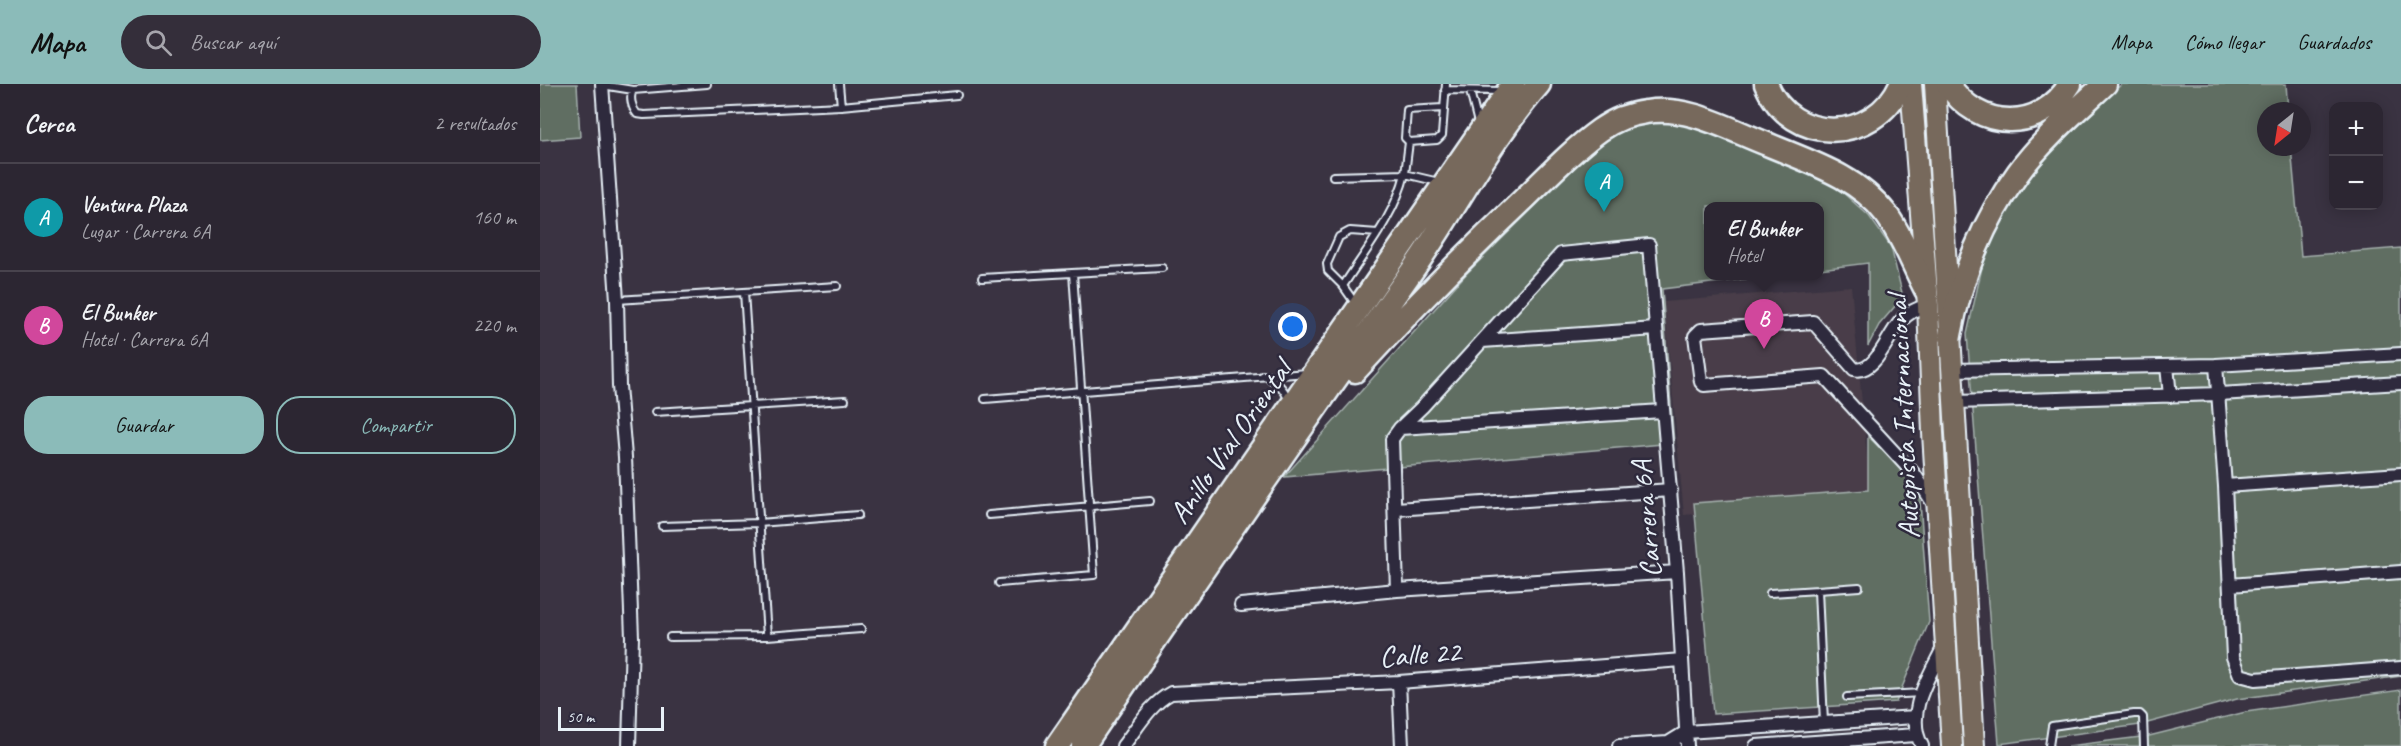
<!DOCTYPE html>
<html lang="es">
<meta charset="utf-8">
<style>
:root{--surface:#2c2632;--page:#342e3a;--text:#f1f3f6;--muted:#a6a5ac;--line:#48434d;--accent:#8bbbb9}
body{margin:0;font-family:Caveat,sans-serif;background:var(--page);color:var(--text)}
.controls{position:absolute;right:18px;top:18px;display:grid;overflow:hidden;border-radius:12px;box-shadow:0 3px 15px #0003}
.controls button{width:54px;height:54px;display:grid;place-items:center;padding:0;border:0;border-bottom:2px solid var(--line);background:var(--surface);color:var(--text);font:30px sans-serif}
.compass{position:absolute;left:1717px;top:18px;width:54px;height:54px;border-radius:50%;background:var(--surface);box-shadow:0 3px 15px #0003;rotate:210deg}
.scale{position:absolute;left:18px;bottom:15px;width:106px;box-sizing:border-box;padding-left:6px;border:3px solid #e8f1f8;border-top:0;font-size:16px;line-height:21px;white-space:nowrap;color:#e8f1f8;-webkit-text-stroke:4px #2f2a3d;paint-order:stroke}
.you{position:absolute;left:753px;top:243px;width:21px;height:21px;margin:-15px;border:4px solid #fff;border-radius:50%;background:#1a73e8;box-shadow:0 0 0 9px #1a73e833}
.badge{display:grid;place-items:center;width:39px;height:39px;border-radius:50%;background:var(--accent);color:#fff;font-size:20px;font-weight:700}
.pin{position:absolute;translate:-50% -50px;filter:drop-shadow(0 2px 3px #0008)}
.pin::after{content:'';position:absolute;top:32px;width:21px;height:18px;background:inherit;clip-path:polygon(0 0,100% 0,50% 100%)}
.popup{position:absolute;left:1164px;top:118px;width:120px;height:78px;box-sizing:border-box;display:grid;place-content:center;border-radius:12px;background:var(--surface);filter:drop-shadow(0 2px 4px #0005);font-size:20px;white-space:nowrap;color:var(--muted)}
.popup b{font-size:22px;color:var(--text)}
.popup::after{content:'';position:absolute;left:50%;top:100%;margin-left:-12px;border:12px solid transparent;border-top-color:var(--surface)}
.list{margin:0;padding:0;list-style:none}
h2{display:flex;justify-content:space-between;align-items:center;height:78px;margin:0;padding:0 24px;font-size:26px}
h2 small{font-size:20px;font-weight:400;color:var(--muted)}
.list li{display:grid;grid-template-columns:39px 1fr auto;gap:18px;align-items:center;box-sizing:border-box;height:108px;padding:0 24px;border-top:2px solid var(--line)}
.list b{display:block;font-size:22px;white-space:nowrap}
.list p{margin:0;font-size:20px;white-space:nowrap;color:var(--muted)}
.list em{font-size:20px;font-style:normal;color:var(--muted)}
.actions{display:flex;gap:12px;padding:18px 24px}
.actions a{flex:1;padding:14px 0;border:2px solid var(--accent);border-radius:24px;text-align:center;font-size:21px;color:var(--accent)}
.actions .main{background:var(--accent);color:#111}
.icon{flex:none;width:33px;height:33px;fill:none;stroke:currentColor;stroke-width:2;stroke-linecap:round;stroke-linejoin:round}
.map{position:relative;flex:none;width:1861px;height:662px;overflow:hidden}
header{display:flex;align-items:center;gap:36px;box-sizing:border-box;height:84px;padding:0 30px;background:var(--accent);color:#111}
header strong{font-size:28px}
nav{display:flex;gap:33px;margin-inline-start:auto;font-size:21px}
.search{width:420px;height:54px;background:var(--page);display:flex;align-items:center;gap:15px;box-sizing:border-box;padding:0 21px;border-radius:33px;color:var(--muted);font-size:22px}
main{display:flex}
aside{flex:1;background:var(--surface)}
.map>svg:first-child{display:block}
</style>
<header>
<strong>Mapa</strong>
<div class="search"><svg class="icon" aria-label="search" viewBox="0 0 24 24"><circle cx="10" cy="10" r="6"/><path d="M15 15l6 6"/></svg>Buscar aquí</div>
<nav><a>Mapa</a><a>Cómo llegar</a><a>Guardados</a></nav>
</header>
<main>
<aside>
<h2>Cerca<small>2 resultados</small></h2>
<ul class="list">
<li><span class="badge" style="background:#0f9aa8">A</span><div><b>Ventura Plaza</b><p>Lugar · Carrera 6A</p></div><em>160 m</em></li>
<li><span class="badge" style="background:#d1479c">B</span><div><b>El Bunker</b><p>Hotel · Carrera 6A</p></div><em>220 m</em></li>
</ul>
<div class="actions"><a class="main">Guardar</a><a>Compartir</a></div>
</aside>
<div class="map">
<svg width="1861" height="662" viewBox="0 0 1861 662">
<rect width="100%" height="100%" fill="#3a3342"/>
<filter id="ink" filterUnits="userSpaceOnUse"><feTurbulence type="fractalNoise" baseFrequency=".0167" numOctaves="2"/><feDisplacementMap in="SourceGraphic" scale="12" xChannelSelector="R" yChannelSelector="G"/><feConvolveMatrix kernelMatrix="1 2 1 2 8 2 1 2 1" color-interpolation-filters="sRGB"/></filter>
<g filter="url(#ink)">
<path fill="#483e48" d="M1311 202 1331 415 1144 431 1124 218Z"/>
<path fill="#616e62" stroke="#a4b0ad" stroke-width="1.5" d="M0 0H37L40 53 0 56Z
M1582 0H1746L1748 27H1726V63H1751L1761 172 1861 164V592L1697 615 1600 641 1459 660 1427 250 1448 157 1475 107 1554 25Z
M1134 34 1292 99 1329 132 1351 163 1363 213 1339 241 1328 262V179L1280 185V122H1168V192H1229L1122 205 1134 359 744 393 927 189 1079 40Z
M1328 352 1379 404 1389 538 1356 618 1173 630 1154 419 1328 406Z
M1861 606V662H1528L1609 652 1706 628Z"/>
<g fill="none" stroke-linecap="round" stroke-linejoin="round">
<defs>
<path id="lane" d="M299 0 301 22
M62 1 93 6 167 0
M93 6C89 13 92 24 97 30L104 31 301 22 417 11
M905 6 961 7
M930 7 938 39
M903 24 867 26 865 54 869 58 897 56 902 51 906 0
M793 92 865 90 869 58
M442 194 622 184
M803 202 788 187 787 180 799 153 810 147 838 149
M204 208 227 552
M77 216 297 202
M815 219 803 202C826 166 855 131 865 90L899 98
M723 291C737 298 743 302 749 317
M445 315 767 289
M115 328 305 316
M449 431 610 417
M122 442 219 439 318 431
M459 499 554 491 533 189
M1278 506 1319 503
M1230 509 1278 506 1284 639
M130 553 227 552 321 545
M1307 613 1382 609
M1509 662 1512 642 1594 630H1600L1603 633 1604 662"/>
<path id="street" d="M62 0 77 216 79 302 85 373 92 553 89 662
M1388 221C1376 225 1368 228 1360 238 1348 251 1335 291 1314 285L1273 238 1161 246 1155 252 1161 298 1164 301 1284 292 1375 391 1395 422
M942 257 1116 245
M1676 281 1685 402 1693 573 1700 591 1715 595 1861 584
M1627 282 1630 312
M1412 286 1676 281 1861 270
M1415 318 1679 310 1861 299
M860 344 1122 327
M1685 402 1861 390
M856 425 1131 406
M1690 501 1861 488
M857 506 852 355 860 344 882 323 1021 170 1109 161 1137 488 1147 662
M701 521 857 506 1137 488
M859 598 862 662
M1128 659 1146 648 1375 633
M583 662C597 644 610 620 631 609L859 598 1142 576
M1079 662 1128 659 1134 661
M1216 662 1376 651
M1382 662C1364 630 1389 593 1403 564"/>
<path id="primary" d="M1371 0 1388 221 1393 349 1412 662
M1395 0C1408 221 1422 441 1434 662"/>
<path id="highway" d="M1226 0C1252 62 1334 60 1361 0
M1408 0C1438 47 1501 49 1530 0
M1410 251C1420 194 1444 136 1478 89 1502 56 1535 28 1565 0
M815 287C869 228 925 171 983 116 1008 92 1032 66 1060 46 1074 36 1089 30 1106 28 1148 21 1188 45 1227 60 1269 78 1317 92 1346 130 1363 153 1373 181 1386 206
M517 662 973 0
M543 662C652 501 762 342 874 184 916 124 950 56 999 0"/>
</defs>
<use href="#lane" stroke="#e8f1f8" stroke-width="10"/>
<use href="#street" stroke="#e8f1f8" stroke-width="16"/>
<use href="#primary" stroke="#e8f1f8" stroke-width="24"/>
<use href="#highway" stroke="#e8f1f8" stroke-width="27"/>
<use href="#lane" stroke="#2f2a3d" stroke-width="6"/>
<use href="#street" stroke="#2f2a3d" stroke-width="12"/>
<use href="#primary" stroke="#77695c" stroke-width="20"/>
<use href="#highway" stroke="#77695c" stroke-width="22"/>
</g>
</g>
<g text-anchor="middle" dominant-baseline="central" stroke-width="5" stroke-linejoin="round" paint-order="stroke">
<g font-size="30" fill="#e8f1f8" stroke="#2f2a3d">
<text transform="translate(1363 333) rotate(-93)">Autopista Internacional</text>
<text transform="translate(690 358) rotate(-55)">Anillo Vial Oriental</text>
<text transform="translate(1106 435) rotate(-95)">Carrera 6A</text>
<text transform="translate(880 570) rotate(-4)">Calle 22</text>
</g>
</g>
</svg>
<div class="controls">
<button>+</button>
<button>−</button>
</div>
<svg class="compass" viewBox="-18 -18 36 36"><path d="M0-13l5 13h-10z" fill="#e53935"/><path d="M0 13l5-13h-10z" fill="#a6a5ac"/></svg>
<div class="scale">50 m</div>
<div class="you"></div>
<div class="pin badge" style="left:1064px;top:128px;background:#0f9aa8">A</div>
<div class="pin badge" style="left:1224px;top:265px;background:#d1479c">B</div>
<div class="popup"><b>El Bunker</b>Hotel</div>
</div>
</main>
